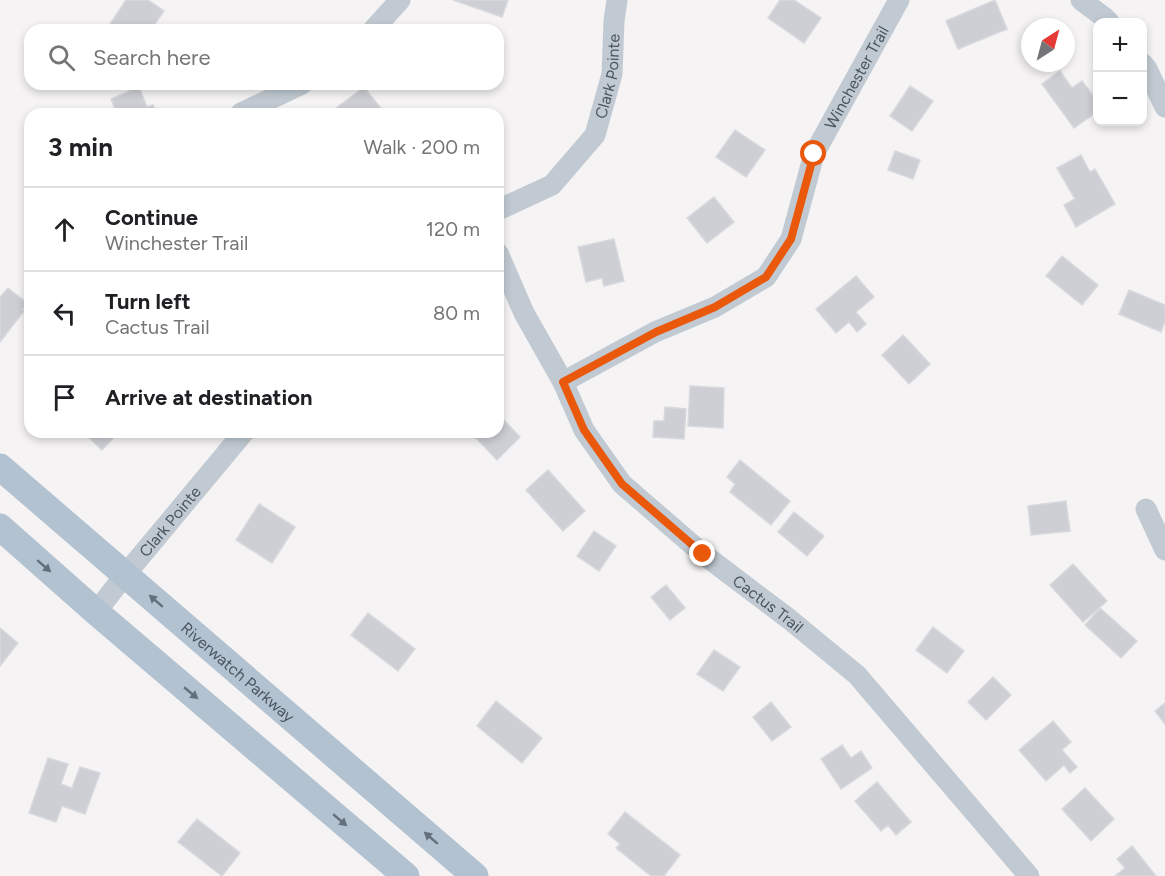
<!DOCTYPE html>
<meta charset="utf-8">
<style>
:root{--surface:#fff;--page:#f2f2f2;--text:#202124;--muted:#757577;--line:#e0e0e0}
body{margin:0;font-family:Figtree,sans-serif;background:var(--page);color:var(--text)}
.controls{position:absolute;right:18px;top:18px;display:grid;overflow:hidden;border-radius:12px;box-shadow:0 3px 9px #0003}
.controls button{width:54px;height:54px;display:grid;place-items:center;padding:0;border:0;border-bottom:2px solid var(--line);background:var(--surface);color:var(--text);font:30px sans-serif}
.compass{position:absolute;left:1021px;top:18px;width:54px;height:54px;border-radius:50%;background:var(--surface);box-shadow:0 3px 9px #0003;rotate:36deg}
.stop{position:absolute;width:18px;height:18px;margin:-14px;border:4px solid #ea580c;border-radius:50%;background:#fff}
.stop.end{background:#ea580c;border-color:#fff;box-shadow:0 2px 6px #0008}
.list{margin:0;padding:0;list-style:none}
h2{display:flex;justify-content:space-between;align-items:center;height:78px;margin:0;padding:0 24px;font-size:26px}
h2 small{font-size:20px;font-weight:400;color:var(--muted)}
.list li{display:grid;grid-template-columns:39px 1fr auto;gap:18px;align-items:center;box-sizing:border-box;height:84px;padding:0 24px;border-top:2px solid var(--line)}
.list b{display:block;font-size:22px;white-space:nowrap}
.list p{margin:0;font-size:20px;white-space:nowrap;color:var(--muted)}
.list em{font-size:20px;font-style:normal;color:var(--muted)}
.icon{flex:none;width:33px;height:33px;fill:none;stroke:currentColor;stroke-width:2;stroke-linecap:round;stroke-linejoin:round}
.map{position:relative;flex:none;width:1165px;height:876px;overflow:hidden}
.search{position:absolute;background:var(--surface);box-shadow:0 3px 9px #0003;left:24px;top:24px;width:480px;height:66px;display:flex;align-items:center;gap:15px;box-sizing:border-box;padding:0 21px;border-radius:18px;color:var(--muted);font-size:22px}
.panel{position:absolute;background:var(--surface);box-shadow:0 3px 9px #0003;left:24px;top:108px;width:480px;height:330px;border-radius:18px}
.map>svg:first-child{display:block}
</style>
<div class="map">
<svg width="1165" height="876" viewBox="0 0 1165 876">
<rect width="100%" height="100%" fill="#f5f3f3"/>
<path fill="#cdcfd5" stroke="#d7d9de" stroke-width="1.5" d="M126 0H148L164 11 151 30 143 24 139 30H106Z
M453 0H508L502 17Z
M780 0H794L821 18 804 43 768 18Z
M995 0 1007 29 958 49 946 21Z
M1060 71 1072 88 1082 81 1098 102V111L1074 128 1042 84Z
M910 86 933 101 912 131 890 116Z
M139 87 147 107 153 105 157 114H117L111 99Z
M364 87 383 111 379 114H332L331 112Z
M735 130 765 150 746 177 716 157Z
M895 151 920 160 913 179 888 170Z
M1081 155 1090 172 1095 169 1115 204 1076 227 1064 205 1075 199 1057 168Z
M714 197 734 222 707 243 687 218Z
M614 239 624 281 604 286 602 278 586 282 578 247Z
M1062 256 1098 285 1082 305 1046 276Z
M856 276 874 297 856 312 866 324 857 332 849 322 836 333 816 309Z
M8 288 27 303 22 310 24 311 0 342V297Z
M1129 290 1165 305V321L1161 332 1119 314Z
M903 335 930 364 909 384 882 355Z
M690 386 724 388 723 428 688 426Z
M665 407 686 409 684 439 653 437 654 421H664Z
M499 415 520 437 497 460 476 438 482 432H498V416Z
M83 432H119L102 450Z
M740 460 790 501 771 525 730 492 735 484 727 477Z
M548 470 585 511 563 531 526 490Z
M1066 501 1070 531 1031 535 1028 506Z
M259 504 295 527 272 563 236 540Z
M794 512 824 536 807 556 778 532Z
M594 531 616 546 599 571 577 556Z
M1073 564 1107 601 1083 622 1050 585Z
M666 585 685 608 670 620 651 597Z
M1100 608 1137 641 1121 658 1085 625Z
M368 613 415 649 398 671 351 635Z
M933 627 964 651 947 673 916 650Z
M0 628 18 643 0 666Z
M714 650 740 667 723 691 697 674Z
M993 677 1011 695 986 720 968 702Z
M496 701 542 738 522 763 477 726Z
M771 702 791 727 772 741 753 717Z
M1165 703V724L1155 711Z
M1053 721 1071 742 1062 750 1077 767 1070 773 1064 765 1046 781 1019 750Z
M842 745 851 758 861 751 872 768 841 789 821 759Z
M48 758 68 764 61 784 72 788 80 767 100 773 85 814 62 806 56 822 29 813Z
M877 782 911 822 896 835 888 825 881 831 855 801Z
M1085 788 1114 819 1091 841 1062 809Z
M625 812 680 855 664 876H651L616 848 620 844 608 834Z
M197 819 240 853 222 876 178 842Z
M1132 846 1156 876H1115L1125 868 1117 859Z"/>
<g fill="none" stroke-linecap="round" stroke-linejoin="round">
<g stroke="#c1cad2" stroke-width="21">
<path d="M1081 0 1105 18 1109 22"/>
<path d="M373 30 400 0"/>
<path d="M1142 63 1147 69 1165 107"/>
<path d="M241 113 302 84"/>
<path id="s1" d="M498 210 552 185 595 135 612 74 614 21 617 0"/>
<path id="s2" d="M498 253 524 313 563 382 584 430 622 484 703 554 789 619 857 675 1029 876"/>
<path id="s3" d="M563 382 655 332 715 307 766 277 791 239 814 154 899 0"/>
<path d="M1146 509 1165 550"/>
<path id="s4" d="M96 612 125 575 244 432"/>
</g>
<g stroke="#b3c2d1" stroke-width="27">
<path id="s5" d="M0 467 475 876"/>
<path d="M0 527 96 612 406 876"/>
</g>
</g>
<defs><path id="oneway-solid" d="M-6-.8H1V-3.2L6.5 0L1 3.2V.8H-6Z" transform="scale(1.5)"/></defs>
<g fill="#64717d">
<use href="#oneway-solid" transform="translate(44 566) rotate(41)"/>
<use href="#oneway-solid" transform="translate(156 601) rotate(-139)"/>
<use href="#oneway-solid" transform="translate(191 693) rotate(40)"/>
<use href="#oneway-solid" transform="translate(340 820) rotate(40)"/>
<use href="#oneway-solid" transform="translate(431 838) rotate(-139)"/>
</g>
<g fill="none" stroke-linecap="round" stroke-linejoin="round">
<path stroke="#ea580c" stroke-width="8" d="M703 554 622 484 584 430 563 382 656 332 715 307 766 277 791 239 814 154"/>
</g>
<g text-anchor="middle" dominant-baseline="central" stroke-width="6" stroke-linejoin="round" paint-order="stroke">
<g font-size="16" fill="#4a5661" stroke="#fff">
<text stroke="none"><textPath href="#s1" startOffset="186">Clark Pointe</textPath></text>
<text stroke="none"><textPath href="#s3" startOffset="450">Winchester Trail</textPath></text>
<text stroke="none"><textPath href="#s4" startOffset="117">Clark Pointe</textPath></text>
<text stroke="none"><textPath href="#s2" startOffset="452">Cactus Trail</textPath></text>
<text stroke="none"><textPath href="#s5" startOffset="314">Riverwatch Parkway</textPath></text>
</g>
</g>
</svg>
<div class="controls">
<button>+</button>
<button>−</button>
</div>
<svg class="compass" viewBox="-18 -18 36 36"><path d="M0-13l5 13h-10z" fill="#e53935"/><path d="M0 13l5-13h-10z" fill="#757577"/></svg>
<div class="stop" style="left:814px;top:154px"></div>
<div class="stop end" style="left:703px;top:554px"></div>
<div class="search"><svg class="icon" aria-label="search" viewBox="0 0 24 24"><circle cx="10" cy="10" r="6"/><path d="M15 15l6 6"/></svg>Search here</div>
<section class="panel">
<h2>3 min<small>Walk · 200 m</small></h2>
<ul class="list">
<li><svg class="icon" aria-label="ahead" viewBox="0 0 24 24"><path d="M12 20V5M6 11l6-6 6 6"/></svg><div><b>Continue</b><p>Winchester Trail</p></div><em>120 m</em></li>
<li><svg class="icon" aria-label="left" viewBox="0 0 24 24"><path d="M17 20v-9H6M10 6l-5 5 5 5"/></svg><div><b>Turn left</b><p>Cactus Trail</p></div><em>80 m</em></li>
<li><svg class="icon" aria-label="arrive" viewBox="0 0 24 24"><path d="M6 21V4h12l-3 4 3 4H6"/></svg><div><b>Arrive at destination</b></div></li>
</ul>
</section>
</div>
